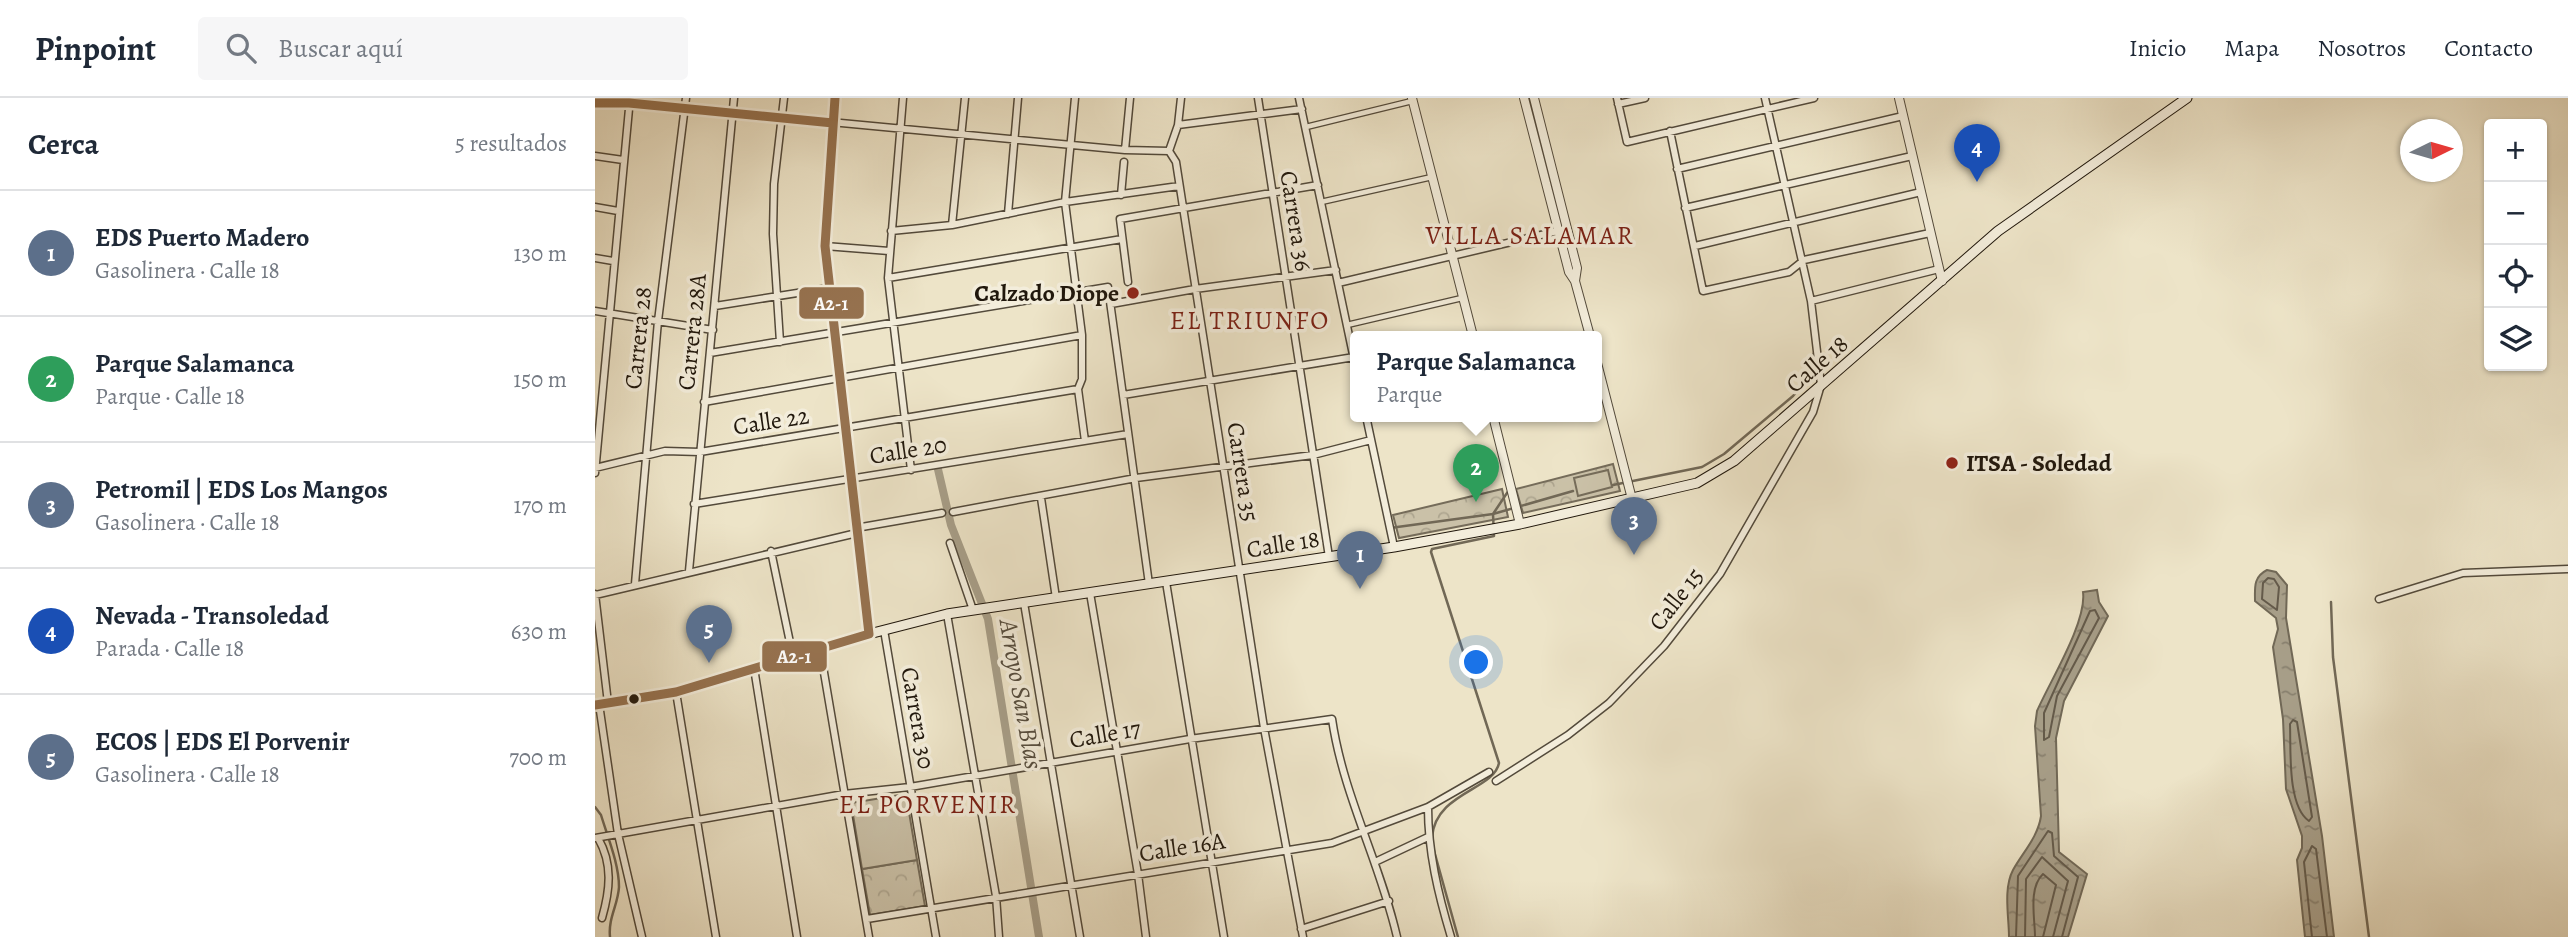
<!DOCTYPE html>
<html lang="es">
<meta charset="utf-8">
<style>
:root{--surface:#fff;--page:#f6f6f7;--text:#1f2937;--muted:#747a83;--line:#e0e1e3;--accent:#8f2418}
body{margin:0;font-family:Alegreya,serif;background:var(--page);color:var(--text)}
.controls{position:absolute;right:21px;top:21px;display:grid;overflow:hidden;border-radius:7px;box-shadow:0 2px 5px #0004}
.controls button{width:63px;height:63px;display:grid;place-items:center;padding:0;border:0;border-bottom:2px solid var(--line);background:var(--surface);color:var(--text);font:35px sans-serif}
.compass{position:absolute;left:1805px;top:21px;width:63px;height:63px;border-radius:50%;background:var(--surface);box-shadow:0 2px 5px #0004;rotate:85deg}
.you{position:absolute;left:882px;top:565px;width:24px;height:24px;margin:-18px;border:5px solid #fff;border-radius:50%;background:#1a73e8;box-shadow:0 0 0 10px #1a73e833}
.badge{display:grid;place-items:center;width:46px;height:46px;border-radius:50%;background:var(--accent);color:#fff;font-size:23px;font-weight:700}
.pin{position:absolute;translate:-50% -58px;filter:drop-shadow(0 2px 4px #0008)}
.pin::after{content:'';position:absolute;top:37px;width:24px;height:21px;background:inherit;clip-path:polygon(0 0,100% 0,50% 100%)}
.popup{position:absolute;left:755px;top:233px;width:252px;height:91px;box-sizing:border-box;display:grid;place-content:center;border-radius:7px;background:var(--surface);filter:drop-shadow(0 2px 5px #0005);font-size:23px;white-space:nowrap;color:var(--muted)}
.popup b{font-size:26px;color:var(--text)}
.popup::after{content:'';position:absolute;left:50%;top:100%;margin-left:-14px;border:14px solid transparent;border-top-color:var(--surface)}
.list{margin:0;padding:0;list-style:none}
h2{display:flex;justify-content:space-between;align-items:center;height:91px;margin:0;padding:0 28px;font-size:30px}
h2 small{font-size:23px;font-weight:400;color:var(--muted)}
.list li{display:grid;grid-template-columns:46px 1fr auto;gap:21px;align-items:center;box-sizing:border-box;height:126px;padding:0 28px;border-top:2px solid var(--line)}
.list b{display:block;font-size:26px;white-space:nowrap}
.list p{margin:0;font-size:23px;white-space:nowrap;color:var(--muted)}
.list em{font-size:23px;font-style:normal;color:var(--muted)}
.icon{flex:none;width:38px;height:38px;fill:none;stroke:currentColor;stroke-width:2;stroke-linecap:round;stroke-linejoin:round}
.map{position:relative;flex:none;width:1973px;height:839px;overflow:hidden}
header{display:flex;align-items:center;gap:42px;box-sizing:border-box;height:98px;padding:0 35px;background:var(--surface);border-bottom:2px solid var(--line)}
header strong{font-size:33px}
nav{display:flex;gap:38px;margin-inline-start:auto;font-size:24px}
.search{width:490px;height:63px;background:var(--page);display:flex;align-items:center;gap:18px;box-sizing:border-box;padding:0 24px;border-radius:7px;color:var(--muted);font-size:26px}
main{display:flex}
aside{flex:1;background:var(--surface)}
.map>svg:first-child{display:block}
</style>
<header>
<strong>Pinpoint</strong>
<div class="search"><svg class="icon" aria-label="search" viewBox="0 0 24 24"><circle cx="10" cy="10" r="6"/><path d="M15 15l6 6"/></svg>Buscar aquí</div>
<nav><a>Inicio</a><a>Mapa</a><a>Nosotros</a><a>Contacto</a></nav>
</header>
<main>
<aside>
<h2>Cerca<small>5 resultados</small></h2>
<ul class="list">
<li><span class="badge" style="background:#5c6f8a">1</span><div><b>EDS Puerto Madero</b><p>Gasolinera · Calle 18</p></div><em>130 m</em></li>
<li><span class="badge" style="background:#2e9e5b">2</span><div><b>Parque Salamanca</b><p>Parque · Calle 18</p></div><em>150 m</em></li>
<li><span class="badge" style="background:#5c6f8a">3</span><div><b>Petromil | EDS Los Mangos</b><p>Gasolinera · Calle 18</p></div><em>170 m</em></li>
<li><span class="badge" style="background:#1a4fb4">4</span><div><b>Nevada - Transoledad</b><p>Parada · Calle 18</p></div><em>630 m</em></li>
<li><span class="badge" style="background:#5c6f8a">5</span><div><b>ECOS | EDS El Porvenir</b><p>Gasolinera · Calle 18</p></div><em>700 m</em></li>
</ul>
</aside>
<div class="map">
<svg width="1973" height="839" viewBox="0 0 1973 839">
<defs>
<pattern id="park-crowns" width="20" height="18" patternUnits="userSpaceOnUse" patternTransform="scale(1.75)"><rect width="20" height="18" fill="#cac1a8"/><path d="M2 6a3 3 0 1 1 6 0M12 15a3 3 0 1 1 6 0" fill="none" stroke="#ada58f"/></pattern>
<pattern id="water-ripples" width="26" height="14" patternUnits="userSpaceOnUse" patternTransform="scale(1.75)"><rect width="26" height="14" fill="#a79e88"/><path d="M2 4q2-2 4 0t4 0M15 11q2-2 4 0t4 0" fill="none" stroke="#88806e"/></pattern>
</defs>
<rect width="100%" height="100%" fill="#ede4c8"/>
<filter id="stains"><feTurbulence type="fractalNoise" baseFrequency=".00286" numOctaves="4"/><feColorMatrix values="0 0 0 0 .2 0 0 0 0 .09 0 0 0 0 .02 0 0 0 .5 -.17"/></filter>
<radialGradient id="worn" r=".72"><stop offset=".6" stop-color="#630" stop-opacity="0"/><stop offset="1" stop-color="#630" stop-opacity=".3"/></radialGradient>
<path fill="url(#park-crowns)" stroke="#756c5a" stroke-width="2" d="M1018 366 1025 393 928 415 921 391Z
M907 391 913 419 804 440 798 417Z
M322 762 330 808 275 817 267 771Z"/>
<path fill="#cac1a8" stroke="#756c5a" stroke-width="2" d="M1013 372 1017 389 983 398 979 380Z
M311 696 322 762 267 771 256 705Z"/>
<path fill="url(#water-ripples)" stroke="#716856" stroke-width="2" d="M1672 472 1681 474 1692 487 1691 520 1727 738 1739 839H1710L1702 762 1707 750V738L1691 691 1688 621 1678 549 1683 531 1681 520 1660 503C1660 490 1658 479 1672 472Z
M1502 492 1504 504 1513 518 1469 603 1461 640 1464 754 1492 776 1473 839H1414C1414 819 1408 791 1418 772 1428 754 1443 739 1446 718L1440 628 1442 613C1455 583 1492 524 1488 494Z"/>
<g fill="none" stroke-linecap="round" stroke-linejoin="round">
<path stroke="#645a4a" stroke-width="2" d="M1673 480 1679 481 1684 489 1682 512 1667 501 1668 485Z
M1500 512 1504 520 1462 598 1454 639 1449 642V615L1495 513Z
M1698 622 1702 624 1717 719 1714 723C1692 708 1696 651 1695 626Z
M1421 839 1423 778 1453 733 1457 735 1459 758 1483 779 1467 839
M1430 839 1431 781 1447 759 1473 783 1458 839
M1440 839C1440 820 1433 790 1448 776L1461 787 1448 839
M1717 839 1709 764 1717 748 1721 751 1732 839"/>
<path stroke="#716856" stroke-width="2.5" d="M1018 387 1107 369 1129 356 1198 298 1209 285 1219 255
M795 430 898 416 978 393
M1736 504 1738 559 1774 839
M0 709 6 717C13 740 24 766 24 789 23 807 13 820 15 839
M837 739C841 694 899 692 904 665L836 454 837 451 899 438 898 416 914 392
M838 749 863 839"/>
<path stroke="#a79e88" stroke-width="8" d="M342 367 356 427 393 521 444 839"/>
<defs>
<path id="pedestrian" d="M711 29 817 3
M726 104 837 79
M752 227 867 200"/>
<path id="minor" d="M308 0 293 180 316 372
M480 0 470 104 487 237V281L483 291 490 343
M663 0 734 459
M704 0 760 266
M1022 0 1032 44 1219 0
M0 5 77 9 530 52 574 53
M1023 6 1050 0
M583 27 707 11
M1075 33 1108 193 1194 174 1209 162 1335 135
M530 52 535 0
M574 53 581 64 669 630 708 839
M574 53 583 27 586 0
M0 58 28 62
M1082 71 1308 18
M526 97 529 64
M0 109 23 113
M1090 110 1317 58
M413 116 423 0
M357 127 370 0
M296 133 357 127 470 104 584 88
M230 148 294 153
M1100 148 1326 94
M0 160 18 163
M293 180 527 141
M533 184 525 121 723 87
M743 185 967 132
M1216 203 1344 171
M516 206 600 191 741 172
M120 208 234 190
M0 213 118 232
M185 244 178 136 179 86 189 0
M115 255 513 189 554 486
M528 297 759 259
M109 304 487 237
M771 318 799 449
M0 370 70 353 105 354 483 291
M0 375 35 0
M446 400 461 500
M99 406 533 336
M358 414 541 380 718 357 776 342
M261 430 347 415
M355 445 378 512
M176 453 198 559
M94 473 139 0
M571 484 629 839
M40 486 63 223 91 0
M495 495 543 776 551 839
M0 496 13 605
M0 497 262 435
M1784 501 1868 475 1973 471
M429 505 485 839
M352 516 401 798 404 839
M289 532 341 839
M225 551 274 839
M159 570 202 839
M81 594 121 839
M4 606 23 736 47 839
M901 683 973 637 1014 605 1069 548 1125 476 1218 314 1226 287 1216 203 1170 0
M833 709C833 754 843 796 856 839
M0 740 249 696 315 689 595 641 737 621C748 697 785 764 802 839
M3 740C18 766 15 792 7 820
M780 764 833 739
M272 821 737 745 833 709 894 674
M706 831 794 803"/>
<path id="tertiary" d="M240 0 230 148 274 536
M817 0 878 238
M929 0 974 174 980 183 995 238
M939 0 982 170 980 183
M1304 0 1347 183
M1002 265 1037 401
M898 318 925 426"/>
<path id="secondary" d="M0 607 81 594 274 536 352 516 799 449 925 426 1102 385 1139 363 1403 133 1592 0"/>
</defs>
<use href="#pedestrian" stroke="#534a3b" stroke-width="7"/>
<use href="#minor" stroke="#534a3b" stroke-width="9"/>
<use href="#tertiary" stroke="#534a3b" stroke-width="10"/>
<use href="#secondary" stroke="#20170c" stroke-width="11"/>
<use href="#pedestrian" stroke="#f3eddb" stroke-width="4.5"/>
<use href="#minor" stroke="#f3eddb" stroke-width="6"/>
<use href="#tertiary" stroke="#f3eddb" stroke-width="8"/>
<use href="#secondary" stroke="#f3eddb" stroke-width="9"/>
<defs>
<path id="bus-1" d="M0 5H34L238 25
M0 607 81 594 274 536 230 148 240 0"/>
</defs>
<use href="#bus-1" stroke="#f3eddb" stroke-width="14"/>
<use href="#bus-1" stroke="#96724f" stroke-width="9"/>
</g>
<g fill="#8f2418" stroke="#f3eddb" stroke-width="2.5">
<circle cx="538" cy="195" r="7"/>
<circle cx="1357" cy="365" r="7"/>
</g>
<circle fill="#20170c" stroke="#f3eddb" stroke-width="2.5" cx="39" cy="601" r="6"/>
<g text-anchor="middle" dominant-baseline="central" stroke-width="7" stroke-linejoin="round" paint-order="stroke">
<g font-size="24" fill="#20170c" stroke="#f3eddb">
<text transform="translate(701 123) rotate(81)">Carrera 36</text>
<text transform="translate(97 234) rotate(-84)">Carrera 28A</text>
<text transform="translate(43 240) rotate(-84)">Carrera 28</text>
<text transform="translate(1222 266) rotate(-41)">Calle 18</text>
<text transform="translate(176 323) rotate(-9)">Calle 22</text>
<text transform="translate(313 352) rotate(-9)">Calle 20</text>
<text transform="translate(648 374) rotate(81)">Carrera 35</text>
<text transform="translate(688 446) rotate(-9)">Calle 18</text>
<text transform="translate(1081 501) rotate(-52)">Calle 15</text>
<text transform="translate(323 620) rotate(80)">Carrera 30</text>
<text transform="translate(510 636) rotate(-10)">Calle 17</text>
<text transform="translate(587 749) rotate(-9)">Calle 16A</text>
</g>
<g font-size="24" font-weight="bold" fill="#20170c" stroke="#f3eddb" text-anchor="end">
<text x="524" y="195">Calzado Diope</text>
<text x="1371" y="365" text-anchor="start">ITSA - Soledad</text>
</g>
<g font-size="26" letter-spacing="2" fill="#7a1f14" stroke="#f3eddb">
<text x="935" y="137">VILLA SALAMAR</text>
<text x="655" y="222">EL TRIUNFO</text>
<text x="333" y="706">EL PORVENIR</text>
</g>
<g font-size="26" font-style="italic" fill="#564d3e" stroke="#f3eddb">
<text transform="translate(426 596) rotate(80)">Arroyo San Blas</text>
</g>
</g>
<g stroke="#f3eddb" stroke-width="2.5">
<rect x="203" y="188" width="67" height="34" rx="7" fill="#96724f"/>
<rect x="166" y="542" width="67" height="33" rx="7" fill="#96724f"/>
</g>
<g font-size="19" text-anchor="middle" font-weight="bold" fill="#fff">
<text x="236" y="212">A2-1</text>
<text x="199" y="565">A2-1</text>
</g>
<rect width="100%" height="100%" filter="url(#stains)"/>
<rect width="100%" height="100%" fill="url(#worn)"/>
</svg>
<div class="controls">
<button>+</button>
<button>−</button>
<button><svg class="icon" aria-label="locate" viewBox="0 0 24 24"><circle cx="12" cy="12" r="6"/><path d="M12 2v4M12 18v4M2 12h4M18 12h4"/></svg></button>
<button><svg class="icon" aria-label="layers" viewBox="0 0 24 24"><path d="M12 4l9 5-9 5-9-5zM3 14l9 5 9-5"/></svg></button>
</div>
<svg class="compass" viewBox="-18 -18 36 36"><path d="M0-13l5 13h-10z" fill="#e53935"/><path d="M0 13l5-13h-10z" fill="#747a83"/></svg>
<div class="you"></div>
<div class="pin badge" style="left:765px;top:491px;background:#5c6f8a">1</div>
<div class="pin badge" style="left:881px;top:404px;background:#2e9e5b">2</div>
<div class="popup"><b>Parque Salamanca</b>Parque</div>
<div class="pin badge" style="left:1039px;top:457px;background:#5c6f8a">3</div>
<div class="pin badge" style="left:1382px;top:84px;background:#1a4fb4">4</div>
<div class="pin badge" style="left:114px;top:565px;background:#5c6f8a">5</div>
</div>
</main>
